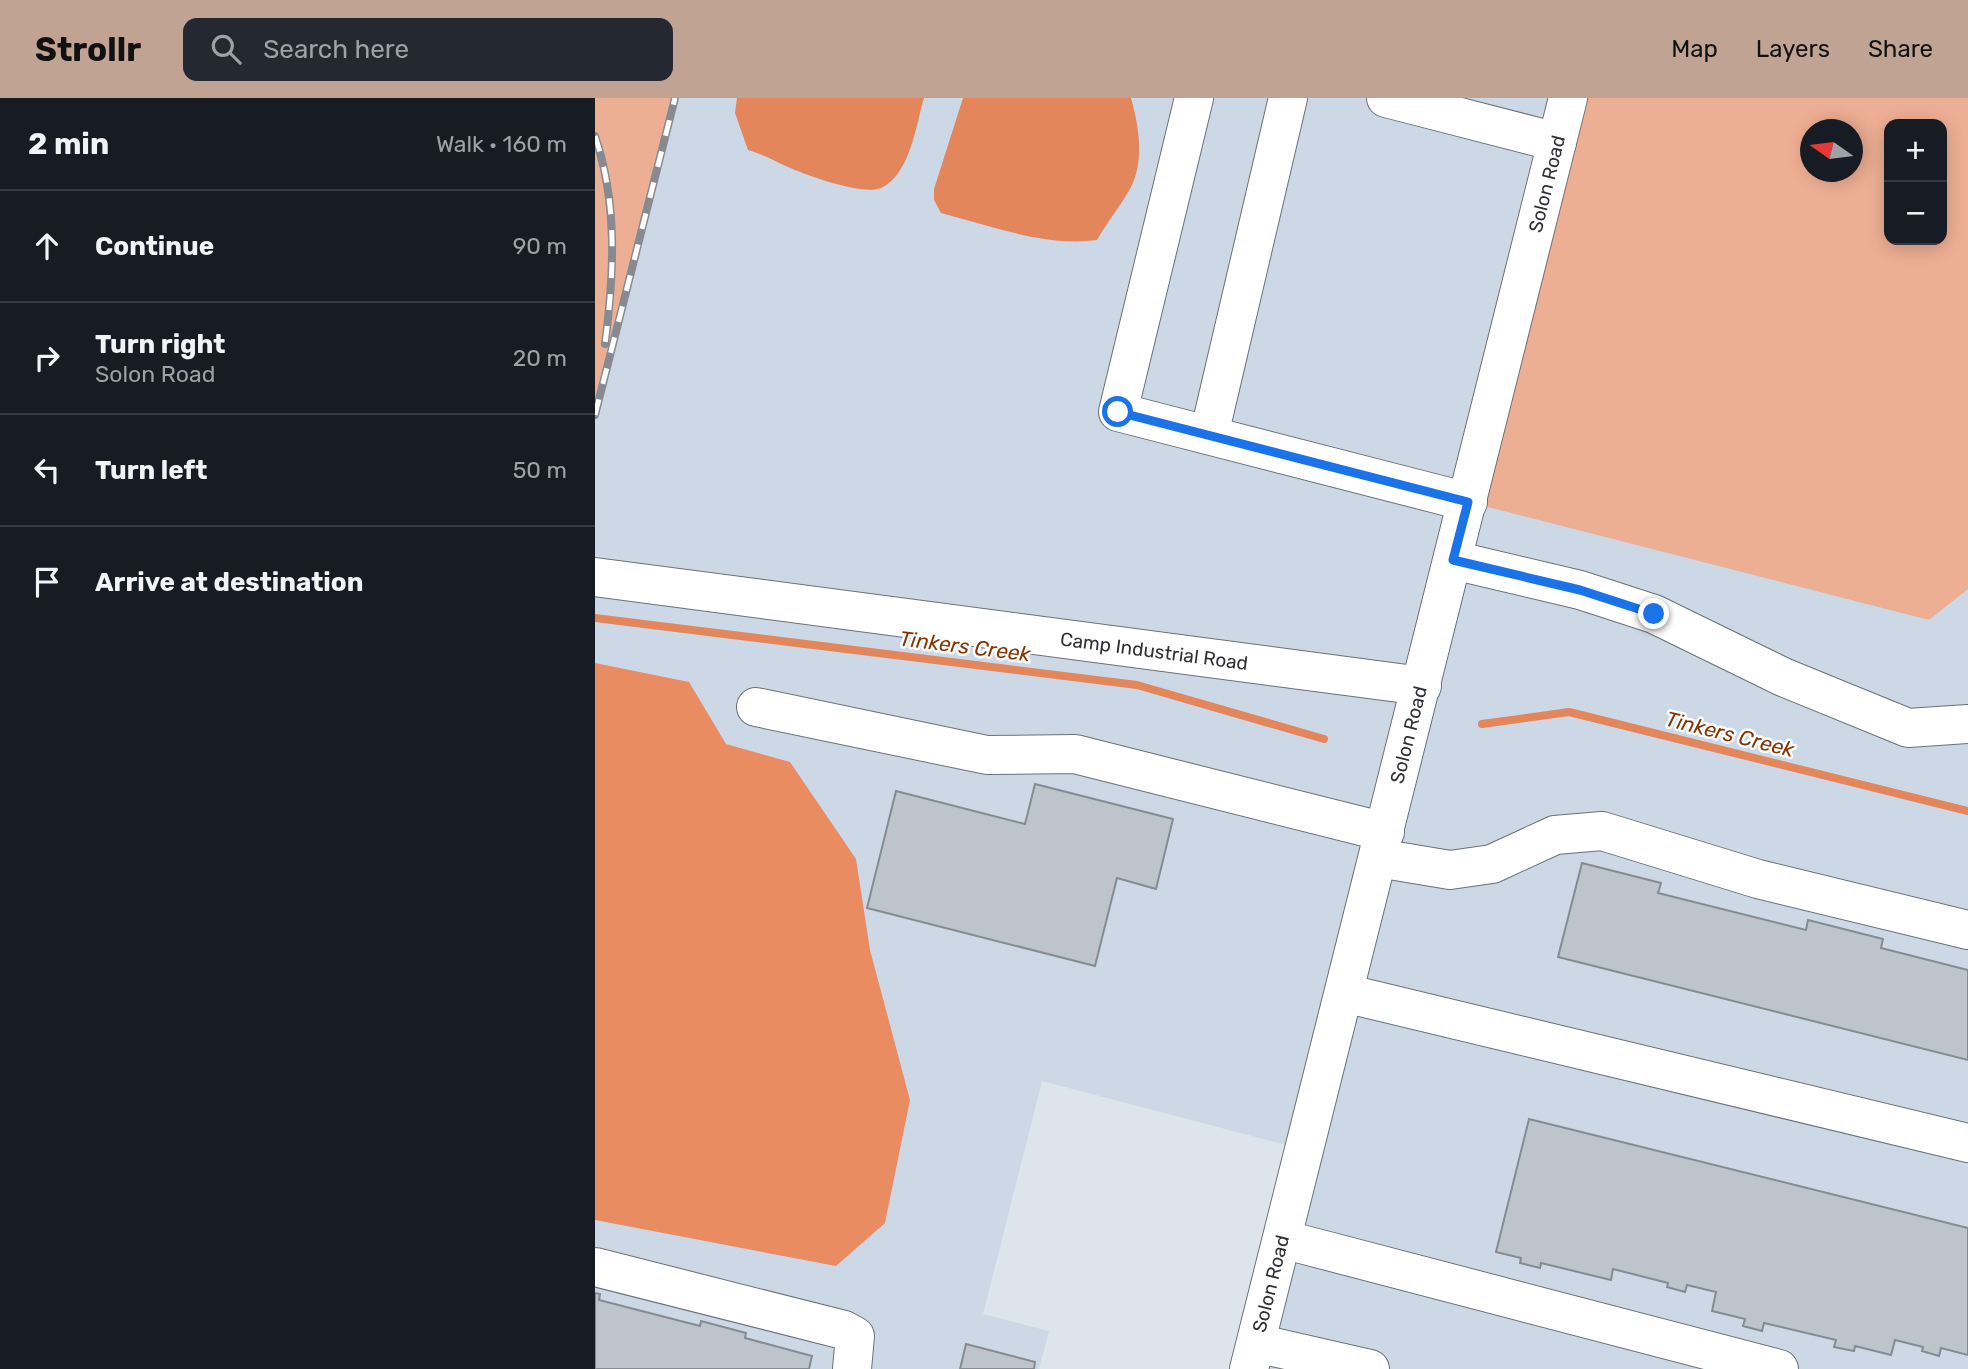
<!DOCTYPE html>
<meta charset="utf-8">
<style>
:root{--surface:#171b24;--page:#242831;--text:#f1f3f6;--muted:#9ea1a6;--line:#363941;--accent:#c1a394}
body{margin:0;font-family:Rubik,sans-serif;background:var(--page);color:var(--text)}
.controls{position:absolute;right:21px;top:21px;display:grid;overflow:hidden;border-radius:14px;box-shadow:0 4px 18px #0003}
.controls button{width:63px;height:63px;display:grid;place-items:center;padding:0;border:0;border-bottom:2px solid var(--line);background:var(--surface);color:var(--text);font:35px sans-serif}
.compass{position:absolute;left:1205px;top:21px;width:63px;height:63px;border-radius:50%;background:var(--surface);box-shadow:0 4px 18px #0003;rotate:284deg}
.stop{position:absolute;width:21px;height:21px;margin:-16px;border:5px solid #1a73e8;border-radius:50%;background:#fff}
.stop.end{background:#1a73e8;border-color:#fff;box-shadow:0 2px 7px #0008}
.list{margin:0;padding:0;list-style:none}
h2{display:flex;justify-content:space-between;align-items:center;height:91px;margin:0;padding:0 28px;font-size:30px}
h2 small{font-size:23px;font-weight:400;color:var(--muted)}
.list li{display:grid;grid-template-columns:46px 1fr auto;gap:21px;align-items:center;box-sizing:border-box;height:112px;padding:0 28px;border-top:2px solid var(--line)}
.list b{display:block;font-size:26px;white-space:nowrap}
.list p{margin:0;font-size:23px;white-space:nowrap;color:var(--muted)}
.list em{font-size:23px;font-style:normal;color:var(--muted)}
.icon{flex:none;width:38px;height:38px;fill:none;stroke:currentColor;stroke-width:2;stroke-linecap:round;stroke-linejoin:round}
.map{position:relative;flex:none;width:1373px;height:1271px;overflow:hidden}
header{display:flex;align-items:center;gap:42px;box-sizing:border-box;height:98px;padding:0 35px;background:var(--accent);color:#111}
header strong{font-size:33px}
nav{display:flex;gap:38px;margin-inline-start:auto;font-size:24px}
.search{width:490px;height:63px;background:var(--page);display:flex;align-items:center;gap:18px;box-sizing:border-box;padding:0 24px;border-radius:14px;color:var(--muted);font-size:26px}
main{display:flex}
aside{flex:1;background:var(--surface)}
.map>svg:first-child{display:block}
</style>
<header>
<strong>Strollr</strong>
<div class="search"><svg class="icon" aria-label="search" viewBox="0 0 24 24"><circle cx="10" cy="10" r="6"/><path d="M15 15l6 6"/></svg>Search here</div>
<nav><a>Map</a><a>Layers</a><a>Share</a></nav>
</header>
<main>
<aside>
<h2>2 min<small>Walk · 160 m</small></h2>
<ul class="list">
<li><svg class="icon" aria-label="ahead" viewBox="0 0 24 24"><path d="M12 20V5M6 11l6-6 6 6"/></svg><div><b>Continue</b></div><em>90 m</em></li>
<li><svg class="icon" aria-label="right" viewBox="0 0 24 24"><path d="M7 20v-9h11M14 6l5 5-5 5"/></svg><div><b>Turn right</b><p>Solon Road</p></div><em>20 m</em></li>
<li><svg class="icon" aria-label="left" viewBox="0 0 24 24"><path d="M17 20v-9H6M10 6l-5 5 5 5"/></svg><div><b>Turn left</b></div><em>50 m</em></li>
<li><svg class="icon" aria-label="arrive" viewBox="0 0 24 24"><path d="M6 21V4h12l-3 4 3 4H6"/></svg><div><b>Arrive at destination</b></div></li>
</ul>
</aside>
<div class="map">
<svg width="1373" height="1271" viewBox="0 0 1373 1271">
<rect width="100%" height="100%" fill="#dee4ec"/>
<path fill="#cdd8e6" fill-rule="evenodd" d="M80 0H1373V1271H654L710 1052 447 983 388 1216 454 1233 444 1271H0V318ZM1294 26H1347V142H1294ZM1216 32H1258V74H1216Z"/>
<path fill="#edaf94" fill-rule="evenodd" d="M0 0H80L0 318Z
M973 0H1373V491L1334 522 873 404ZM1294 26H1347V142H1294ZM1216 32H1258V74H1216Z"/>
<path fill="#e98c61" d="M0 565 94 584 131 646 195 664 261 761 275 852 315 1002 290 1125 241 1168 0 1122Z"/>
<path fill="#e3865b" d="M142 0H329C321 27 315 77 286 90 268 98 211 77 193 69 179 63 167 56 153 52L140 15Z
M368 0H536C544 29 550 63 535 91 525 109 512 124 502 142 451 149 396 128 346 115L339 102V91Z"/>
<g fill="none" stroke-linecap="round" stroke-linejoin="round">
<path stroke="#e3865b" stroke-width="8" d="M0 520 542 587 729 641
M887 626 974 614 1373 713"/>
</g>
<path fill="#bec4cb" stroke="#858b92" stroke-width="2" d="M440 686 578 721 561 791 522 780 500 868 272 810 301 693 430 726Z
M987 765 1066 785 1063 795 1211 832 1213 822 1288 841 1286 850 1373 872V962L963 859Z
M934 1021 1373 1130V1257L1346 1250 1344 1258 1327 1253 1328 1249 1300 1242 1296 1257 1260 1248 1259 1253 1239 1249 1241 1242 1169 1225 1167 1233 1148 1228 1150 1221 1117 1213 1121 1194 1092 1187 1090 1194 1072 1189 1073 1185 1018 1171 1016 1182 946 1165 945 1170 925 1165 926 1160 901 1154Z
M0 1195 5 1196 4 1202 105 1228 106 1223 151 1235 150 1240 217 1258 214 1271H0Z
M371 1246 440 1264 439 1271H365Z"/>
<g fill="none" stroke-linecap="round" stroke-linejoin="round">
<defs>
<g id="minor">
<path d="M599 0 523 314 873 404"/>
<path d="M791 0 962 44"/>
<path d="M614 337 693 0"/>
<path d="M858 462 985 492 1059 516 1188 579 1313 630 1373 626"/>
<path id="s1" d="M0 479 827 588"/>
<path d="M161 609 392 657 480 656 790 734"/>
<path d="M783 760 855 772 897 766 960 737 1007 733 1163 781 1373 832"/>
<path d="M749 895 1373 1045"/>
<path d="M687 1141 1184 1271"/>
<path d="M0 1169 249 1232 260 1238 257 1271"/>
<path d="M661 1245 775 1271"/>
<path id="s2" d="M654 1271 973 0"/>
</g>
</defs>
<use href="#minor" stroke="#6b7177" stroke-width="40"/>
<use href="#minor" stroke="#fff" stroke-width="38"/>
<defs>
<path id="rail" d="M0 38C23 106 19 176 10 246
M0 317 80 0"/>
</defs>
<use href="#rail" stroke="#878b91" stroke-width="8"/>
<use href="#rail" stroke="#fff" stroke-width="5" stroke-dasharray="16" stroke-linecap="butt"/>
</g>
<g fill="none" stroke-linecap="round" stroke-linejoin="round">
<path stroke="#1a73e8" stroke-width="9" d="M523 314 873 404 858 462 985 492 1059 516"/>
</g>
<g text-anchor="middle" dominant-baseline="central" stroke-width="5" stroke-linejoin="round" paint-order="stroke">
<g font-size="19" fill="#2f3134" stroke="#fff">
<text stroke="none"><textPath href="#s2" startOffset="1222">Solon Road</textPath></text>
<text stroke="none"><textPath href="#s1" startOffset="564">Camp Industrial Road</textPath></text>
<text stroke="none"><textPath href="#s2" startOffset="654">Solon Road</textPath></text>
<text stroke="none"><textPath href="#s2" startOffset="88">Solon Road</textPath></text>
</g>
<g font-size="21" font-style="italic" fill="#873400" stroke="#fff">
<text transform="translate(370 548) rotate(7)">Tinkers Creek</text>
<text transform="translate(1135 636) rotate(14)">Tinkers Creek</text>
</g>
</g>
</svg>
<div class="controls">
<button>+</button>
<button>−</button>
</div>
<svg class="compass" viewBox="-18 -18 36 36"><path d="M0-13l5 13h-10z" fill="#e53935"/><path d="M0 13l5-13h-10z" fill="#9ea1a6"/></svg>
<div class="stop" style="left:523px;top:314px"></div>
<div class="stop end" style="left:1059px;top:516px"></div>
</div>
</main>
